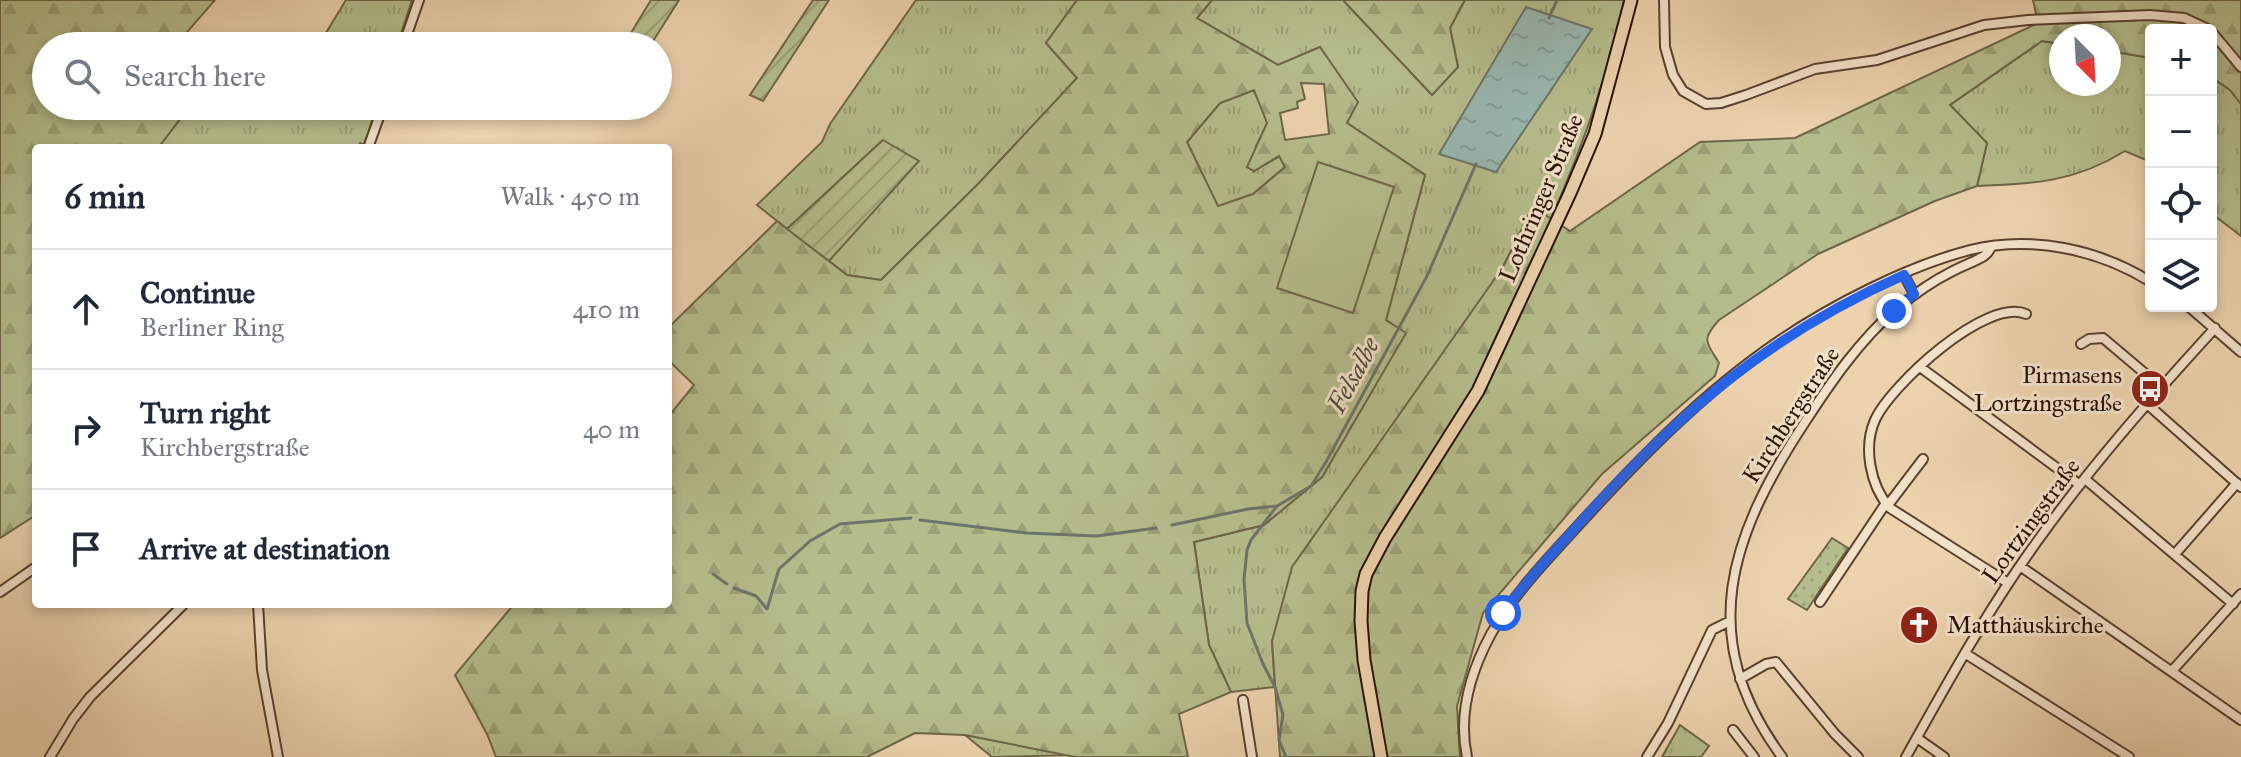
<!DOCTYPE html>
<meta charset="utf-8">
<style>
:root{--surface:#fff;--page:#f2f2f3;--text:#1f2937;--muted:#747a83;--line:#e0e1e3}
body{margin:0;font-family:"IM FELL Great Primer",serif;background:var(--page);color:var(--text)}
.controls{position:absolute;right:24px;top:24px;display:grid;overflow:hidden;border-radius:8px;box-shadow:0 4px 12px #0003}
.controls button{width:72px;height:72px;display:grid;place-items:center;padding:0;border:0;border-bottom:2px solid var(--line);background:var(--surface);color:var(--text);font:40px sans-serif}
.compass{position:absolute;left:2049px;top:24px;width:72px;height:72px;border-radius:50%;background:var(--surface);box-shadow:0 4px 12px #0003;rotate:156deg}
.stop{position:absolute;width:24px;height:24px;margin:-18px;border:6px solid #2563eb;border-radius:50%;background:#fff}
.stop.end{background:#2563eb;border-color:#fff;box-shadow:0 2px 8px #0008}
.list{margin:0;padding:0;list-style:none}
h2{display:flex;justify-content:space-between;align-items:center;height:104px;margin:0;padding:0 32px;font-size:34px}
h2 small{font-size:26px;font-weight:400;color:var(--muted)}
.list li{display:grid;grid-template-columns:52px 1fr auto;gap:24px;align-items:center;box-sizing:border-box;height:120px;padding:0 32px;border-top:2px solid var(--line)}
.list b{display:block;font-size:30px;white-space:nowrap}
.list p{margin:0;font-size:26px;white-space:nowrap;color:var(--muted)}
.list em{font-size:26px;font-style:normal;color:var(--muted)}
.icon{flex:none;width:44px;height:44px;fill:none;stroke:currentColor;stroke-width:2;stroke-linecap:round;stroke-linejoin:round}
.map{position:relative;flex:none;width:2241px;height:757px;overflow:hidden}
.search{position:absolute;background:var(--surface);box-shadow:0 4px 12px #0003;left:32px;top:32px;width:640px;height:88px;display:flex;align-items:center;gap:20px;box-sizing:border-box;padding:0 28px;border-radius:44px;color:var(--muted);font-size:30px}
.panel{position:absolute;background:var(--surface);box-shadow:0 4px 12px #0003;left:32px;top:144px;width:640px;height:464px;border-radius:8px}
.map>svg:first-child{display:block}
</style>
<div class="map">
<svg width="2241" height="757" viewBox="0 0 2241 757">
<defs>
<pattern id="grass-tufts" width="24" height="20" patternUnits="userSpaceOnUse" patternTransform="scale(2)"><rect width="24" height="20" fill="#b5bd8c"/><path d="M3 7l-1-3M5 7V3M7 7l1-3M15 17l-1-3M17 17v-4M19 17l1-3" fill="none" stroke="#9ca177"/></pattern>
<pattern id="forest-firs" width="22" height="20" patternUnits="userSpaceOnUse" patternTransform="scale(2)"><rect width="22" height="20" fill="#b5bd8c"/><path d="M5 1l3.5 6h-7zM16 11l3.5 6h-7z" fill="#9ca177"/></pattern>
<pattern id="park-dots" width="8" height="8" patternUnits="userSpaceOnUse" patternTransform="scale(2)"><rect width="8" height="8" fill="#b5bd8c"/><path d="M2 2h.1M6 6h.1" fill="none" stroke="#9ca177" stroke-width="1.8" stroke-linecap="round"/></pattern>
<pattern id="garden-furrows" width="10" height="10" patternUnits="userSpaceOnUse" patternTransform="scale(2)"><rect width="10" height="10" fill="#b5bd8c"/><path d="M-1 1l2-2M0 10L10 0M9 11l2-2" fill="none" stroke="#9ca177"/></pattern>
<pattern id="water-ripples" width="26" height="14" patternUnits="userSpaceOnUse" patternTransform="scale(2)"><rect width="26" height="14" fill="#99b7b0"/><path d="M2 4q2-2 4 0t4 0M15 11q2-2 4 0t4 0" fill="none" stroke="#849c96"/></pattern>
</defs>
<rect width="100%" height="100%" fill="#ecd3ae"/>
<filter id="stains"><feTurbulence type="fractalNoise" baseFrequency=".0025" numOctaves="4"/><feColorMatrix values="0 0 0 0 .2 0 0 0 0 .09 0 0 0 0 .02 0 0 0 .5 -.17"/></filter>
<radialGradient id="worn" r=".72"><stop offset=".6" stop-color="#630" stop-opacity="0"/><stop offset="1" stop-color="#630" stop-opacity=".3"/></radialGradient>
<path fill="url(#grass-tufts)" stroke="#6e6648" stroke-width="2" d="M346 0H412L397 46H318Z
M916 0H1077L1046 43 1077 78 979 183 881 280 847 275 829 261 883 140 787 229 757 205 822 142 830 124Z
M1212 0H1343L1432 95 1458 67 1450 28 1465 0H1624C1608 76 1582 148 1551 219L1532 208 1503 267 1272 641 1275 687 1231 692 1209 645 1194 542 1264 525 1322 477 1405 333 1386 320 1425 175 1347 123 1320 47 1278 65 1197 18Z
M2042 41 2061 44V84H2109V51L2151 58V162L2125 151C2075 182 2034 184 1977 186L1987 143 1950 105Z
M2211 77 2230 90 2241 104V236L2211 213Z
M1254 90 1268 123 1256 146 1254 171 1280 156 1285 167 1253 194 1218 207 1187 142 1220 103Z
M190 106H267L278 111 281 106H377L364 145 360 143 358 148H158Z
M1680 725 1709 746 1701 757H1662Z
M965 735 1075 755 992 757Z"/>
<path fill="url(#forest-firs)" stroke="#6e6648" stroke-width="2" fill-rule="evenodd" d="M0 0H215L180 40 184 46H46V106H190L158 148H36V515L0 538Z
M1077 0H1212L1197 18 1278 65 1320 47 1358 102 1347 123 1425 175 1386 320 1406 333 1322 477 1264 525 1194 542 1209 645 1231 692 1179 714 1188 757H1075L965 735 915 733 867 757H496L487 734 455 675 514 604H668V417L694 385 668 360V328L777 221 847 275 881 280 979 183 1077 78 1046 43ZM1301 83 1324 84 1329 134 1285 140 1280 113 1298 108 1297 102 1305 99ZM1254 90 1267 123 1247 167 1254 171 1279 156 1285 167 1253 194 1218 206 1187 142 1220 103Z
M1343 0H1465L1450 28 1458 67 1432 95Z
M2033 0H2241V104L2230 90 2211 77V30H2151V58L2109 51V36H2061V44L2042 41 1950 105 1987 143 1977 186 1935 201 1818 254 1719 320C1701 340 1706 341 1719 363L1715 376 1602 474 1483 613 1457 706 1460 757H1280L1272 641 1292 567 1503 267 1533 207 1570 231 1700 142 1795 138 2038 23Z"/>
<path fill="url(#park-dots)" stroke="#6e6648" stroke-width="2" d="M1832 538 1848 548 1807 610 1788 599Z"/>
<path fill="url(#garden-furrows)" stroke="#6e6648" stroke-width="2" d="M651 0H679L650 46H623Z
M813 0H829L763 101 750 95Z
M883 140 919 161 829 261 787 229Z"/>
<path fill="#b5bd8c" stroke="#6e6648" stroke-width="2" d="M1318 162 1394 187 1353 313 1277 288Z"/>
<path fill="url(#water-ripples)" stroke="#6c746b" stroke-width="2" d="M1526 7 1592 29 1496 172 1439 154Z"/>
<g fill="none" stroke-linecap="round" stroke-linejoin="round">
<path stroke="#6c746b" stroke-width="3" d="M1549 18 1557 0
M920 520 1026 533 1097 536 1156 528
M1172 525 1248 509 1277 506
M713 574 727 584
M734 588 756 596 767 609 779 569 810 541 840 524 911 518
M1286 757 1279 740 1283 715 1275 687 1263 664 1247 623 1244 579 1247 550 1251 540 1277 506 1311 486 1326 462 1427 276 1476 164"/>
<defs>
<path id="minor" d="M1664 0 1665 47 1673 75 1683 91 1706 104 1721 103 1746 95 1815 69 1877 60 1984 25 2028 20 2150 15 2184 18 2210 30
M2211 31 2241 67
M403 46 419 0
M368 148 383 106
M1904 275 1914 294
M2188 306 2241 352
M2081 344 2089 339 2103 338 2161 387
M1920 367 2080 485
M2146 403 2241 487
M2085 479 2233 604
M1888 505 1923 459
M2175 554 2237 483
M2020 566 2241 720
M2008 583 1890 508C1870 486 1863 447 1875 420 1891 385 1986 297 2026 314
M0 592 36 567
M1820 602 1886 503
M258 604 262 670 278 757
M1966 654 2129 757
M2172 671 2241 594
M1740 679 1766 664 1776 662 1835 734 1858 757
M1243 700 1252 757
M1733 730 1754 757
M1917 738 1944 757
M50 757 73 719 90 697 184 604
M1467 757C1458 715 1471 671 1491 634 1513 595 1544 563 1574 530 1637 461 1701 394 1779 341 1832 305 1908 266 1970 250 2031 235 2098 249 2151 282
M1647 757 1668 723 1712 630 1730 621
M1782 757C1694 638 1730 536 1805 422 1831 382 1859 341 1896 309 1913 295 1931 282 1951 272 1962 266 1974 262 1984 256 1989 252 1988 253 1991 247
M1906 757C1946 685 1987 611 2036 543 2090 467 2152 397 2215 328"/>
<path id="major" d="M1381 757 1364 660 1361 621 1362 591 1366 574 1385 538 1478 391 1570 193 1595 134 1631 0"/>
</defs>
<use href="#minor" stroke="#59412e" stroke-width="12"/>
<use href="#major" stroke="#281003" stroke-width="15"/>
<use href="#minor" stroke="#f3e2ca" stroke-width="8"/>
<use href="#major" stroke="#ecd3ae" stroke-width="11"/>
</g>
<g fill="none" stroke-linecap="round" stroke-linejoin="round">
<path stroke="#2563eb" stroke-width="10" d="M1503 613C1528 578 1558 548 1586 516 1683 409 1771 334 1904 275L1914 294 1894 311"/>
</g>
<defs>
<symbol id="bus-disc" viewBox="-11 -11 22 22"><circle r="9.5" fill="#8f2418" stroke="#f3e2ca"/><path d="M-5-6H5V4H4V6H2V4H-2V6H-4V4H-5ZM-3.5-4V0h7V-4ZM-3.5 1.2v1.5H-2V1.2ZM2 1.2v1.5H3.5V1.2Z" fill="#fff"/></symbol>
<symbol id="church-disc" viewBox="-11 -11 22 22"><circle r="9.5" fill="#8f2418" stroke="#f3e2ca"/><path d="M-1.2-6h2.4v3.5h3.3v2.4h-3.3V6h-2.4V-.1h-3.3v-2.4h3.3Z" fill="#fff"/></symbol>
</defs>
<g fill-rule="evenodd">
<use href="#bus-disc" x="2128" y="367" width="44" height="44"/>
<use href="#church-disc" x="1897" y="603" width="44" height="44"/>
</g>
<g text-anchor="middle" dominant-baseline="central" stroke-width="6" stroke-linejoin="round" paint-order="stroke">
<g font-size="24" fill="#281003" stroke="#f3e2ca">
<text transform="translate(1541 198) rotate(-67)">Lothringer Straße</text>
<text transform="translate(1791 415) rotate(-57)">Kirchbergstraße</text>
<text transform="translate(2031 521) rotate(-54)">Lortzingstraße</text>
</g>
<g font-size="24" fill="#281003" stroke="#f3e2ca" text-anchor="end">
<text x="2122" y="375">Pirmasens<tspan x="2122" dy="28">Lortzingstraße</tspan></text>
<text x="1947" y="625" text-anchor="start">Matthäuskirche</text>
</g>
<g font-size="26" font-style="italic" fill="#504a40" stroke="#f3e2ca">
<text transform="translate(1353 375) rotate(-62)">Felsalbe</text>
</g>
</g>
<rect width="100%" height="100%" filter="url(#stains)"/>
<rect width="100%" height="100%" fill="url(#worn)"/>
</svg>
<div class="controls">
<button>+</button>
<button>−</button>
<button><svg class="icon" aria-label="locate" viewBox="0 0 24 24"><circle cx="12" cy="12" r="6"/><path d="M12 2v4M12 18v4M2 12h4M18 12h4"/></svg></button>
<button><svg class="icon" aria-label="layers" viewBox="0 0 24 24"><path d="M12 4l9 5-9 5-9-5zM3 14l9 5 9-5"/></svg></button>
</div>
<svg class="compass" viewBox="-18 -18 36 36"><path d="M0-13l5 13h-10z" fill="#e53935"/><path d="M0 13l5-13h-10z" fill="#747a83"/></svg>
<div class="stop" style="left:1503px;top:613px"></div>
<div class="stop end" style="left:1894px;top:311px"></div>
<div class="search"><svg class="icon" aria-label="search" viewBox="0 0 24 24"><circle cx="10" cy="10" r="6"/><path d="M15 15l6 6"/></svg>Search here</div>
<section class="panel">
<h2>6 min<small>Walk · 450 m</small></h2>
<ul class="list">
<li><svg class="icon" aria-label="ahead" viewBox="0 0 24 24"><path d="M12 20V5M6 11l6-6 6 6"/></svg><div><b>Continue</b><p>Berliner Ring</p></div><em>410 m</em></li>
<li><svg class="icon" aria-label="right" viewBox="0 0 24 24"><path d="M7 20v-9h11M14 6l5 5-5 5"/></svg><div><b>Turn right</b><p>Kirchbergstraße</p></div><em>40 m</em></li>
<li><svg class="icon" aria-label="arrive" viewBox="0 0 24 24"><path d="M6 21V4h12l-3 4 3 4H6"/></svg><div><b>Arrive at destination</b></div></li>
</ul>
</section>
</div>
